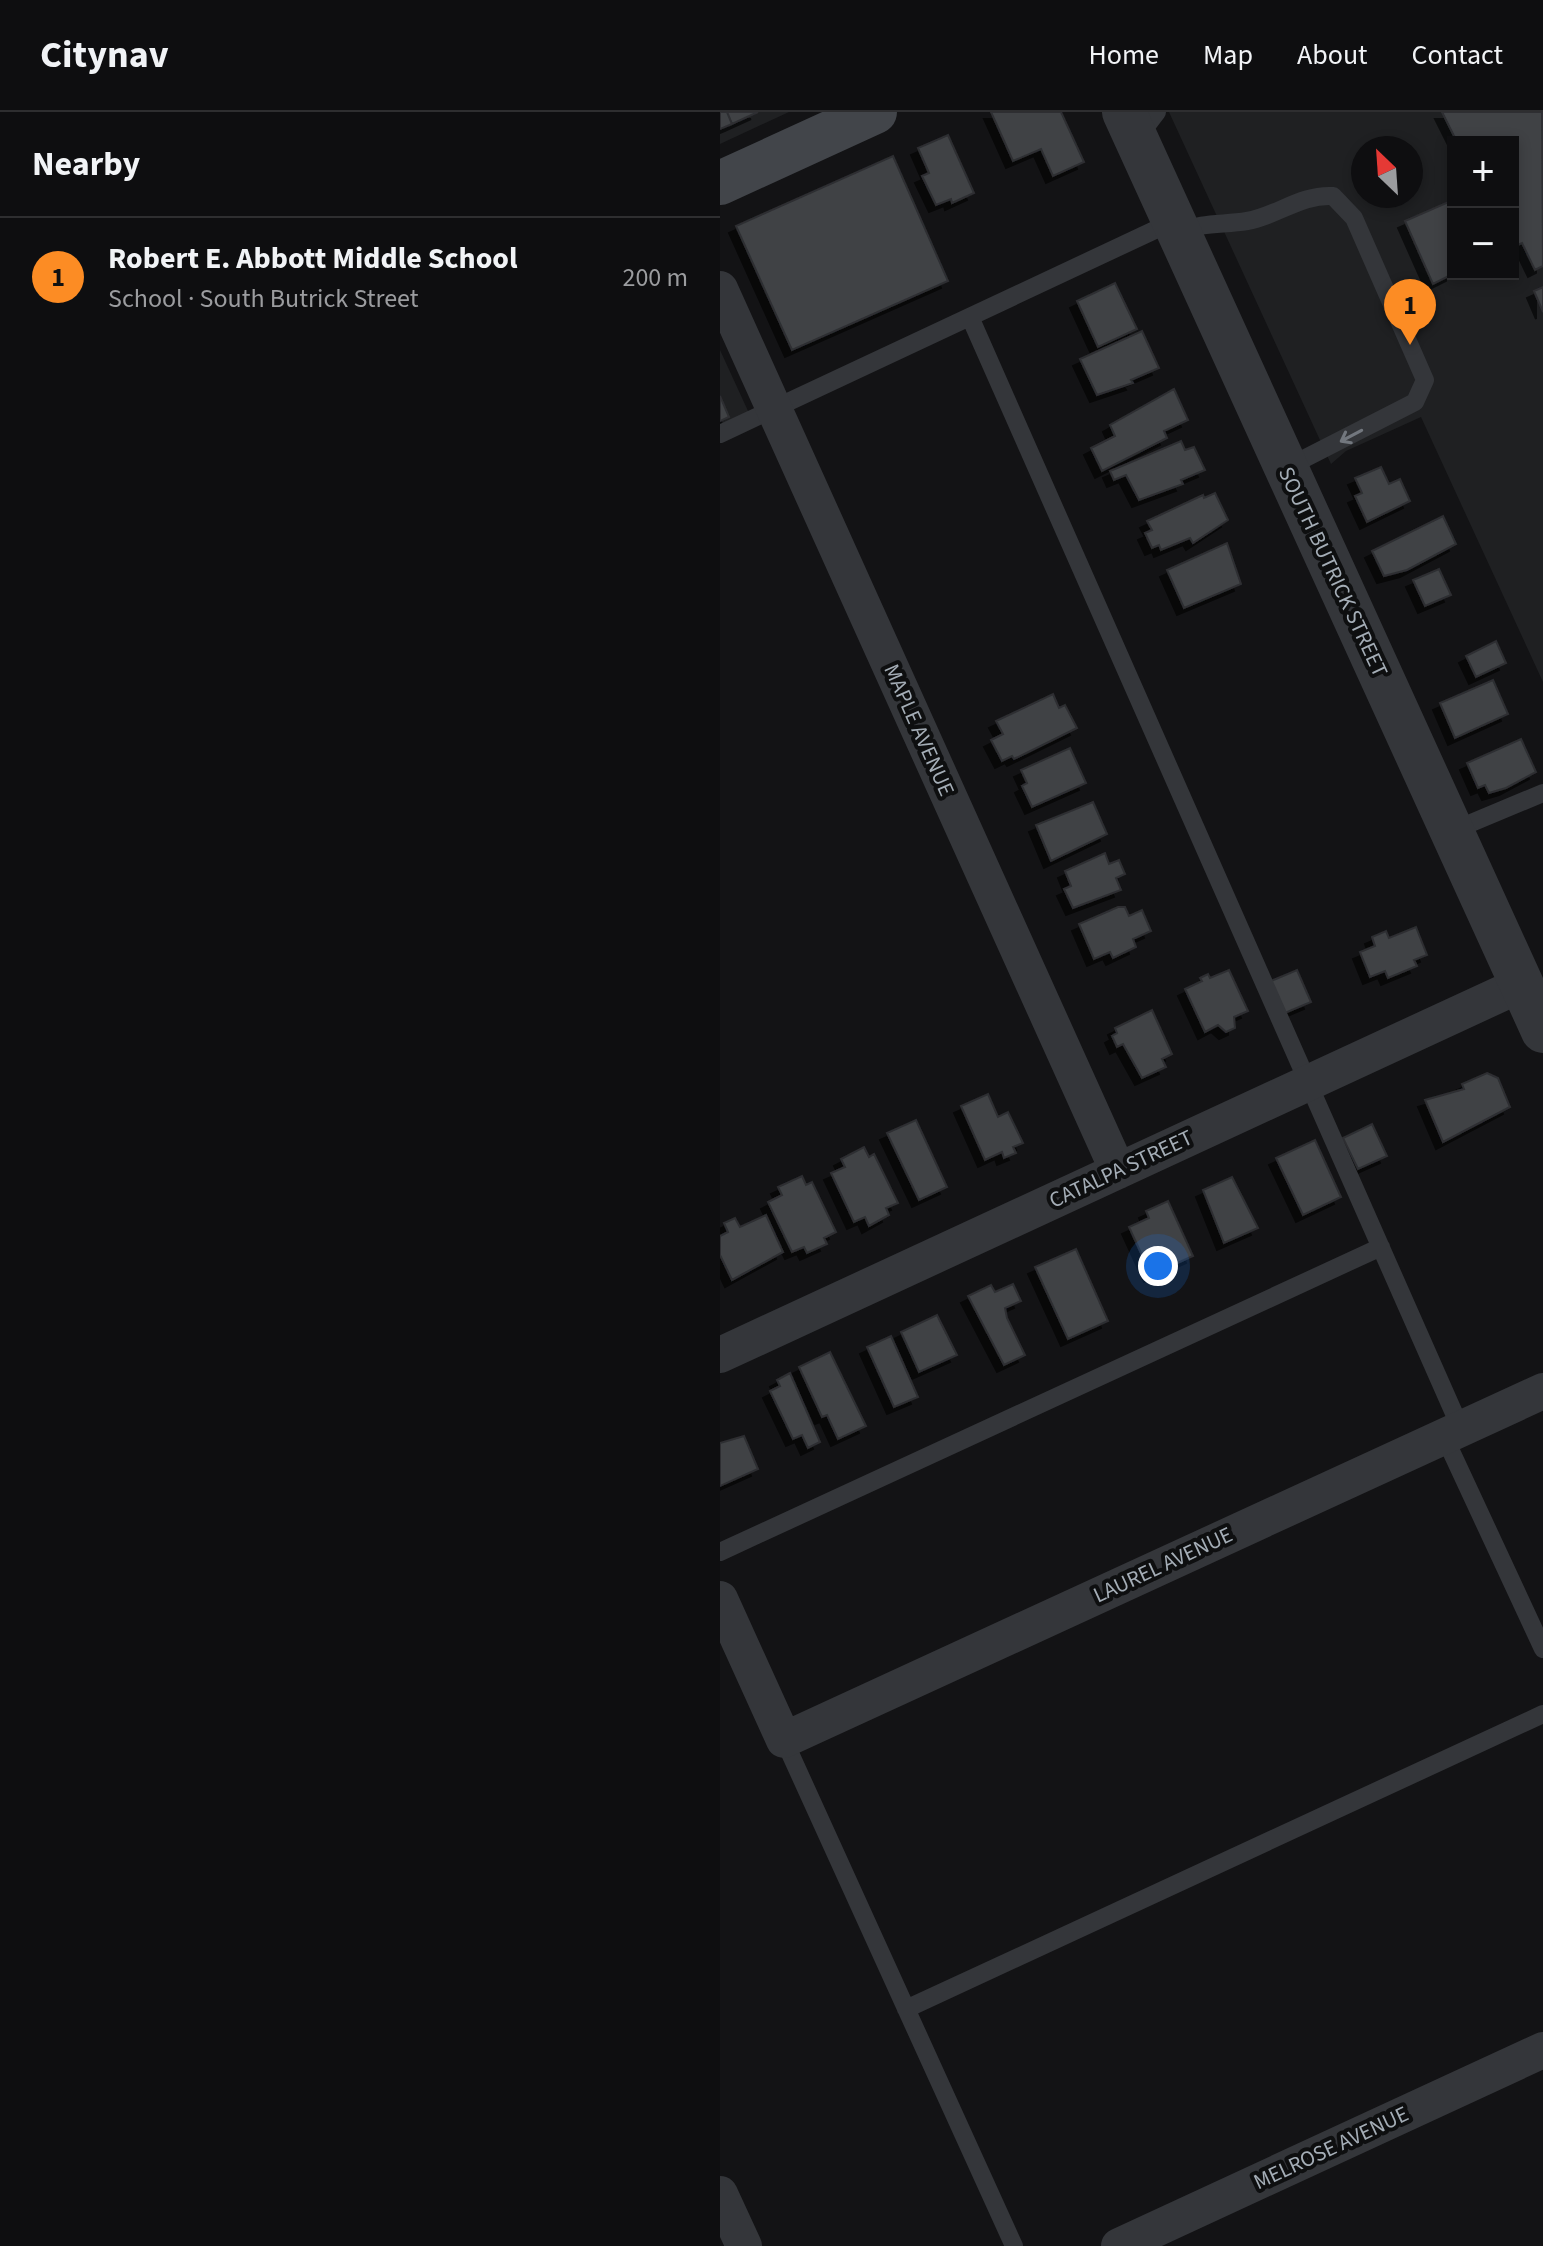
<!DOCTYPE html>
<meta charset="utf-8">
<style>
:root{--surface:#0e0e10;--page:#171719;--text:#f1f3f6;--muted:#9b9c9f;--line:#2e2e30;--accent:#fc8c24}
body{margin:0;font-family:"Source Sans 3",sans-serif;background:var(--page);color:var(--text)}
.controls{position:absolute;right:24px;top:24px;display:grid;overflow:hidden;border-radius:0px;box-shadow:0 4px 12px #0003}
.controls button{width:72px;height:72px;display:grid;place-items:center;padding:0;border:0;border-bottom:2px solid var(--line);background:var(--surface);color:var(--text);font:40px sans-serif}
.compass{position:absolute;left:631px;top:24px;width:72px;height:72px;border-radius:50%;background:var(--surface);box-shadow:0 4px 12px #0003;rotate:335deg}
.you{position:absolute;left:438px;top:1154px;width:28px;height:28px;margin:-20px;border:6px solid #fff;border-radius:50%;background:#1a73e8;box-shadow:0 0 0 12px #1a73e833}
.badge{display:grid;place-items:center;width:52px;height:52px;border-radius:50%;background:var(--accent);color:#111;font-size:26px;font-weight:700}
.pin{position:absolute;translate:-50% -66px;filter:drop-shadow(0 2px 4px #0008)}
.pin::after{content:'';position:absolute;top:42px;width:28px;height:24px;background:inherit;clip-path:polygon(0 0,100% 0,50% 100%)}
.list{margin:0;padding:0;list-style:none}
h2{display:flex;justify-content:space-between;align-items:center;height:104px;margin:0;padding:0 32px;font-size:34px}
h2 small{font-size:26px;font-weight:400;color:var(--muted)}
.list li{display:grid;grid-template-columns:52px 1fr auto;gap:24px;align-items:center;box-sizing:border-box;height:120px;padding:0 32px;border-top:2px solid var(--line)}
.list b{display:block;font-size:30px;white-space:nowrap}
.list p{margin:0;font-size:26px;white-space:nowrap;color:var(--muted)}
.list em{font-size:26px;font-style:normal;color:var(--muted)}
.map{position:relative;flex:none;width:823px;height:2134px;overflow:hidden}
header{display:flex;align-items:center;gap:48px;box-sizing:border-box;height:112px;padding:0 40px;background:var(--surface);border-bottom:2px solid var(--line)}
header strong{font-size:38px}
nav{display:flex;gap:44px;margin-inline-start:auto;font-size:28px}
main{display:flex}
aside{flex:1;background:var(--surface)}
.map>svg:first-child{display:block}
</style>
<header>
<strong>Citynav</strong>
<nav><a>Home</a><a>Map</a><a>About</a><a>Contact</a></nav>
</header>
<main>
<aside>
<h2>Nearby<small></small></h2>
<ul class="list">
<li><span class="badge">1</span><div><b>Robert E. Abbott Middle School</b><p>School · South Butrick Street</p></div><em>200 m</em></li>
</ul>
</aside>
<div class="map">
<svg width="823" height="2134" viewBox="0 0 823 2134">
<defs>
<filter id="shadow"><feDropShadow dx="-7" dy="7" stdDeviation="0" flood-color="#0009"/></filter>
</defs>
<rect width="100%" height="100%" fill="#131315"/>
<path fill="#1f2022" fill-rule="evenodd" d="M0 0H69L0 32Z
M449 0H823V570L701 305 626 339 611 352ZM733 30H793V162H733ZM643 36H691V84H643Z
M0 238 34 312 0 328Z"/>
<path fill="#3f4245" stroke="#2d2e31" stroke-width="2" filter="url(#shadow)" d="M0 0H7L12 12 0 17Z
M7 0H38L12 12Z
M271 0H341L364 50 333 64 321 37 293 49Z
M722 0H822L823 154 815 158 802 131 793 135V30H737Z
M228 23 254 81 232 91 231 87 216 93 202 64 209 61 198 36Z
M173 44 228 169 72 238 16 114Z
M733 88V162L713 172 685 109Z
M395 171 417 217 378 235 357 189Z
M823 175V200L814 179Z
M422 219 439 256 411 268 413 271 377 283 360 247Z
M454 277 468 308 444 319 447 326 382 359 371 336 395 324 390 313Z
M0 284 9 305 0 309Z
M461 329 465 338 474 335 485 358 461 368 463 372 419 388 406 363 394 368 390 359Z
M661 355 669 372 680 367 690 389 647 410 635 384 642 381 635 366Z
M495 381 508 408 473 431 470 426 441 438 439 433 432 436 425 421 432 418 427 409 483 383 484 386Z
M723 404 736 432 687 458 664 464 652 439Z
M507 431 521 472 464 496 447 458Z
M719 457 731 483 705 494 693 468Z
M776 529 786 551 756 565 746 544Z
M773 568 788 602 735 626 720 591Z
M333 582 339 596 345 593 357 616 294 647 292 644 282 649 271 628 283 622 276 609Z
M801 627 816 660 786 676 769 681 765 673 758 676 747 651Z
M350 636 366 671 312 695 302 674 307 671 301 658Z
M373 690 387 722 331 749 316 713Z
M385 741 389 752 399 748 405 762 396 766 401 778 353 796 344 777 351 774 345 759Z
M398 795H405L409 804 422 798 431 819 413 827 416 835 393 846 390 840 374 847 359 812Z
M696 815 707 843 694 848 697 854 668 866 665 859 650 865 640 840 655 834 652 825 666 819 669 826Z
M509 858 528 899 514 905 515 916 506 920 498 913 485 920 465 877 482 869 480 866 488 862 490 866Z
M577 858 591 890 565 901 551 869Z
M432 898 452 942 442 947 446 955 422 966 403 932 397 935 392 924 397 921 395 916Z
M767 961 778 966 790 995 723 1030 705 988 744 977 742 972Z
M268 982 278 1005 288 1000 303 1031 293 1035 296 1041 284 1046 282 1040 265 1048 241 994Z
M196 1008 227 1075 199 1088 167 1021Z
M652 1012 667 1044 638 1057 623 1026Z
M595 1028 621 1085 583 1103 556 1046Z
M144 1035 149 1045 154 1042 178 1091 166 1096 169 1103 149 1114 145 1105 134 1110 111 1061 125 1055 121 1047Z
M82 1064 86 1073 92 1070 116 1120 104 1126 107 1132 87 1141 84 1135 72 1140 48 1090 62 1083 58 1075Z
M512 1065 538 1116 504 1131 483 1078Z
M448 1089 473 1144 431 1163 409 1115 429 1106 426 1099Z
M46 1103 63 1140 12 1168 0 1143V1124L8 1120 4 1111 15 1106 20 1115Z
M356 1137 388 1209 348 1227 315 1155Z
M293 1172 301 1189 285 1196 287 1206 305 1243 284 1253 248 1184 271 1173 275 1180Z
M217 1203 237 1243 199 1260 181 1220Z
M171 1224 198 1285 174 1295 147 1235Z
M110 1240 146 1314 118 1327 107 1303 102 1305 79 1255Z
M70 1261 100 1330 88 1336 82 1323 73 1327 50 1279 60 1274 57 1268Z
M24 1324 38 1357 0 1374V1331Z"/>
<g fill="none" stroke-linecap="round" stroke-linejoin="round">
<path stroke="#34363a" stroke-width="18" d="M418 25 437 0
M459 120C483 110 503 113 527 109 557 104 581 82 613 84L634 106 705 268 695 290 566 356
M250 205 741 1317
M0 322 454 109
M732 719 823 681
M724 1324 823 1537
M0 1440 661 1135
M64 1628 294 2134
M186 1897 823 1602"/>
<path stroke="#34363a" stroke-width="36" d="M0 177 398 1059
M0 1243 802 872
M0 1487 64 1628 823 1279
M0 2082 24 2134
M399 2134 823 1938"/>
<path stroke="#34363a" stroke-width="44" d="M404 0 823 919"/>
<path stroke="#42454a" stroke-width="44" d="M0 71 155 0"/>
</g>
<defs><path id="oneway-shaft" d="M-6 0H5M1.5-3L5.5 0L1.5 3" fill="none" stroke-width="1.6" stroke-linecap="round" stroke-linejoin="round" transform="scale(2)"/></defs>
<use stroke="#72777e" href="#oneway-shaft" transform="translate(631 324) rotate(152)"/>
<g text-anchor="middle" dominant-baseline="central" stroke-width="8" stroke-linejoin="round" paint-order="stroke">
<g font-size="22" fill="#a4adb6" stroke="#0e0f10">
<text transform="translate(613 460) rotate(65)">SOUTH BUTRICK STREET</text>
<text transform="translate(199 618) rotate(66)">MAPLE AVENUE</text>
<text transform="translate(401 1057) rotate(-25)">CATALPA STREET</text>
<text transform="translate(443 1453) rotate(-25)">LAUREL AVENUE</text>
<text transform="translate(611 2036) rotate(-25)">MELROSE AVENUE</text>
</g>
</g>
</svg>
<div class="controls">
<button>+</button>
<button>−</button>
</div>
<svg class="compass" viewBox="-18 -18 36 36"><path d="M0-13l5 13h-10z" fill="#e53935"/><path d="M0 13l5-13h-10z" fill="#9b9c9f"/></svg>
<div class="you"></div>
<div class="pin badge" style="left:690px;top:233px">1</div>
</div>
</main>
